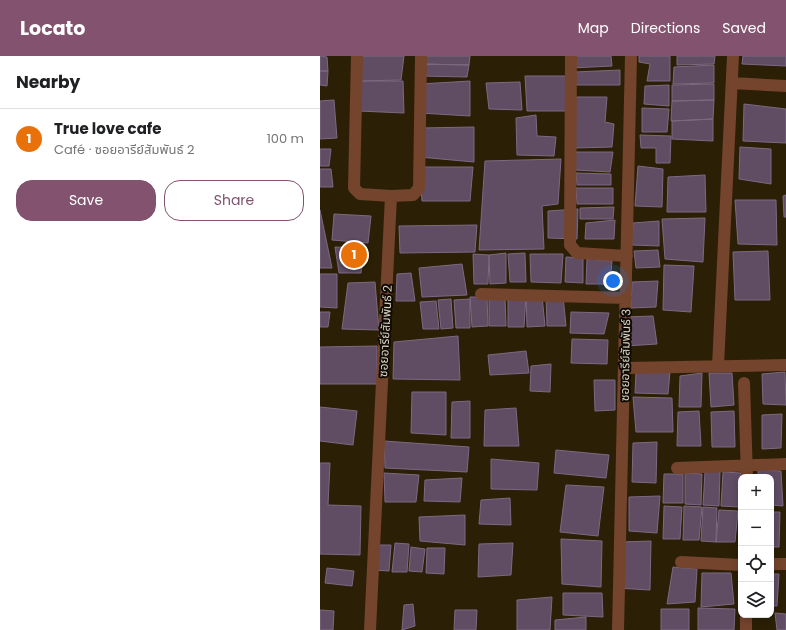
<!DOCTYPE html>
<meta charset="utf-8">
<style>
:root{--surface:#fff;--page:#f2f2f2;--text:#202124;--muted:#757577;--line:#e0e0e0;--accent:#82526e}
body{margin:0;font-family:Poppins,"Noto Sans Thai",sans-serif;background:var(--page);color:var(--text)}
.controls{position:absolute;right:12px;bottom:12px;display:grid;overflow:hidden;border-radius:8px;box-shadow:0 2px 10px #0003}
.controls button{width:36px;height:36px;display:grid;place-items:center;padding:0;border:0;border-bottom:1px solid var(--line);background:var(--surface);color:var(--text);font:20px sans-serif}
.you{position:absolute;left:293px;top:225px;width:14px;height:14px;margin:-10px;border:3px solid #fff;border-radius:50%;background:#1a73e8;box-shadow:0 0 0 6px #1a73e833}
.badge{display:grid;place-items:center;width:26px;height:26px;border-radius:50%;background:var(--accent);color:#fff;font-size:13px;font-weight:700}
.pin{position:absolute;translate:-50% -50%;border:2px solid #fff;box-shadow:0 1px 4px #0006}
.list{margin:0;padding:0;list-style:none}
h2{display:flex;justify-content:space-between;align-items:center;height:52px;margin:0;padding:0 16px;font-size:17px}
h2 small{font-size:13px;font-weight:400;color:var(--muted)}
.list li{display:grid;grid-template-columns:26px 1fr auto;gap:12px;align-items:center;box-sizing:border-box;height:60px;padding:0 16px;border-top:1px solid var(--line)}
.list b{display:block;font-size:15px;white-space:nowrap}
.list p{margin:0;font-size:13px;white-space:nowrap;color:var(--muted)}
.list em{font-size:13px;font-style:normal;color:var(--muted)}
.actions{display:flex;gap:8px;padding:12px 16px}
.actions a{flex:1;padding:9px 0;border:1px solid var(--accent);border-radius:16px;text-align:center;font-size:14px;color:var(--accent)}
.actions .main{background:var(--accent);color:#fff}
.icon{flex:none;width:22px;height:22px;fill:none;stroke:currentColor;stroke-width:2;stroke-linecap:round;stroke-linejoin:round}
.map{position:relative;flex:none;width:466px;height:574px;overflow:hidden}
header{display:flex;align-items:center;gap:24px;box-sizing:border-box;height:56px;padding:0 20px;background:var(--accent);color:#fff}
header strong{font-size:19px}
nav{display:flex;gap:22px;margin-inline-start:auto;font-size:14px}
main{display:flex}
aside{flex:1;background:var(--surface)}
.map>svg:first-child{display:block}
</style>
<header>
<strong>Locato</strong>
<nav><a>Map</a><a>Directions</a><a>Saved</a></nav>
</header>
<main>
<aside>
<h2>Nearby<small></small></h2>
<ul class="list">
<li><span class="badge" style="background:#e8710a">1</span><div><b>True love cafe</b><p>Café · ซอยอารีย์สัมพันธ์ 2</p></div><em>100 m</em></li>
</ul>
<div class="actions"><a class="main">Save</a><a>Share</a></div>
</aside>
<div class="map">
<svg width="466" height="574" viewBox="0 0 466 574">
<rect width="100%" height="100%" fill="#2b2006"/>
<path fill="#604d64" stroke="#7d6981" d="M0 0 7 1 8 15H0Z
M35 0H84L81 24 37 25Z
M101 0H150L149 9 101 8Z
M251 0H291L292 10 251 12Z
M319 0H350V25H327L330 8 319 6Z
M357 0H395L394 8 357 9Z
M423 0H466V10L422 8Z
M101 8 149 9 147 21 100 20Z
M394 9V27L353 28 354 11Z
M300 14V29H256L255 16Z
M0 15H8L7 30 0 29Z
M205 20H246V55H207Z
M37 25H83L84 57 39 55Z
M150 25V60L100 57V28Z
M200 26 202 54 169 53 166 27Z
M394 28V44L352 45V29Z
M349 29V50L324 48 325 30Z
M255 41H287L285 66 294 68 292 91 255 92Z
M14 44 17 82 0 83V45Z
M394 44 393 63 351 65 352 45Z
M424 48 466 53V87L423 85Z
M322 52 349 53 347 76H322Z
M216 59 217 80 236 81 234 100 197 99 196 62Z
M393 63V85L352 83V65Z
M154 71V106L99 101 100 72Z
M320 79 351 80 350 107H336V92H321Z
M420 91 451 93V128L419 123Z
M0 93H11L9 110H0Z
M255 96H293L290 116 255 114Z
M241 103 238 148 222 150 224 193 159 194 165 105Z
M318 110 343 113 342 151 315 150Z
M99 111H153L150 145H102Z
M0 113H11L13 131H0Z
M256 117 291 118V129H257Z
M385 119 386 156H347L348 121Z
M256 132H293V148H257Z
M466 139V161H464L463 140Z
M415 144H456L457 189 418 188Z
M294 151 293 163H260V152Z
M258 153 257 183 228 182V155Z
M0 154 12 212H0Z
M14 158 51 160 48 187 12 184Z
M385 162 383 206 345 203 342 163Z
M295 164 294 183H265L266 167Z
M339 165V190L312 189 313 167Z
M157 169 155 196 80 197 79 170Z
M15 191 44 192 41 217H19Z
M338 194 340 211 316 212 314 195Z
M448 195 450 244H415L413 196Z
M186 197V227L170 228 169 199Z
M205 197 206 226H190L188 198Z
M153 198 169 199 168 228H154Z
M210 198H243L241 227 211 226Z
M246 201 263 202V227L245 226Z
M267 203 292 205 290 228H266Z
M142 208 147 239 102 241 99 212Z
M344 209 374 210 371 256 343 254Z
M91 217 95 245H76L77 218Z
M0 218H17V252L0 251Z
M338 225 336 251 311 252 312 226Z
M55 226 59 274 22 273 28 227Z
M206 239 222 240 225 270 207 271Z
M206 239 204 271H188V241Z
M226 240H243L246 270H227Z
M150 241H167L168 270 152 271Z
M169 241 185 242 186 270H169Z
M131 243 133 272 121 273 118 244Z
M150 243V272H136L134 244Z
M116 245 119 273H103L100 246Z
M0 256H10L8 271H0Z
M251 256 289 257 284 278 250 277Z
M333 260 337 288 305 290V261Z
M138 280 140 324 73 323 74 286Z
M252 283 288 284 287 308 251 307Z
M57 290V328H0V291Z
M206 295 209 317 170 319 168 299Z
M231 308 230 336 210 335 211 310Z
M316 316H350L348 338 315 337Z
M465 316 466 349 443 348 442 318Z
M382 317 381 351H359L360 320Z
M389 317H412L414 349 391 351Z
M274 324H295V354L275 355Z
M92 336H126V379L91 377Z
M313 341 352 342 353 376H316Z
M150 345V382H131L132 346Z
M0 351 37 355 33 389 0 385Z
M196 352 199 390H164L165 354Z
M379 355 381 390H357L358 356Z
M414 355 415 391H392L391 356Z
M462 358 461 392 442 393V359Z
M64 385 149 391 147 416 65 412Z
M337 386 336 427 312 426 313 387Z
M236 394 289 399 286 422 234 417Z
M171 403 219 407 217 434 171 433Z
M0 407H10L8 449 41 450 40 499 0 498Z
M438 414 461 415 463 450 451 449V421H438Z
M400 415 399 450 383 449 385 416Z
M403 416 421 417 419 451 401 450Z
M64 417 99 419 96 446H65Z
M365 417 382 418 381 449 365 448Z
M344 418H363V447H343Z
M142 422 140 446 104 445 105 424Z
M246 429 284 431 278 480 240 476Z
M340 440 337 477 309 475V441Z
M190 442 191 469 159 468 161 444Z
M344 450 362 451 360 483H343Z
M364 450 382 451 379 484H363Z
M383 451 397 452 396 486 381 485Z
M399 454 418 455 415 486H396Z
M451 456H460L459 491H451Z
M145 459V489L100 485 99 461Z
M241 483 282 485 281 531 242 528Z
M331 485 330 534 296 532 301 486Z
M75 487 89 488 87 516H72Z
M193 487 191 519 158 521 159 488Z
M54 489H71L69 515 53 514Z
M91 491 105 493 102 516 89 515Z
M107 492H125L124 518 106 517Z
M353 511 377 513 375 546 347 548Z
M7 512 34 515 32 530 5 527Z
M382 517H411L414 548 381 551Z
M451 518H459L457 550H451Z
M243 537H282L283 561 243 559Z
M232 541 230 574H197V544Z
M93 548 95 570 82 574 84 549Z
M378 552 415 553 414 574H378Z
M341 553H369V574H341Z
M0 554 14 555 13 574H0Z
M135 554H157L156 574H134Z
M455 557 466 558V574H457Z
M266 561V574H235V564Z"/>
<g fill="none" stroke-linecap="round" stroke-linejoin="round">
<path stroke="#75442c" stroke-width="12" d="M37 0 34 132 40 138 71 140 93 139 99 132 101 0
M251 0 250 189 257 197 307 200
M412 27 466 30
M161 238 306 242
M398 310 413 0
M304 312 466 309
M424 327 427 421
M357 412 466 408
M361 506 421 509
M451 508H466
M50 574 71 140
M298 574 311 0
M426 574V559"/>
</g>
<g text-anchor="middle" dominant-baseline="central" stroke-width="4" stroke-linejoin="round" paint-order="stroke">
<g font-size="12" fill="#d9d3c4" stroke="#0f0b03">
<text transform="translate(65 275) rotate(-87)">ซอยอารีย์สัมพันธ์ 2</text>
<text transform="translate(305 299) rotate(-89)">ซอยอารีย์สัมพันธ์ 3</text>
</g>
</g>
</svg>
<div class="controls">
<button>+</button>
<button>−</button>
<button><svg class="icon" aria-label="locate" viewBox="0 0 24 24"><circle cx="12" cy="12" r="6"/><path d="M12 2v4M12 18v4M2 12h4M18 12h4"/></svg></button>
<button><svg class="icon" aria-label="layers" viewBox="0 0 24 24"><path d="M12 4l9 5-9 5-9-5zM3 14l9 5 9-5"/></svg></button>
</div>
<div class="you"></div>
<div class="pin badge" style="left:34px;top:199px;background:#e8710a">1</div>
</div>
</main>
